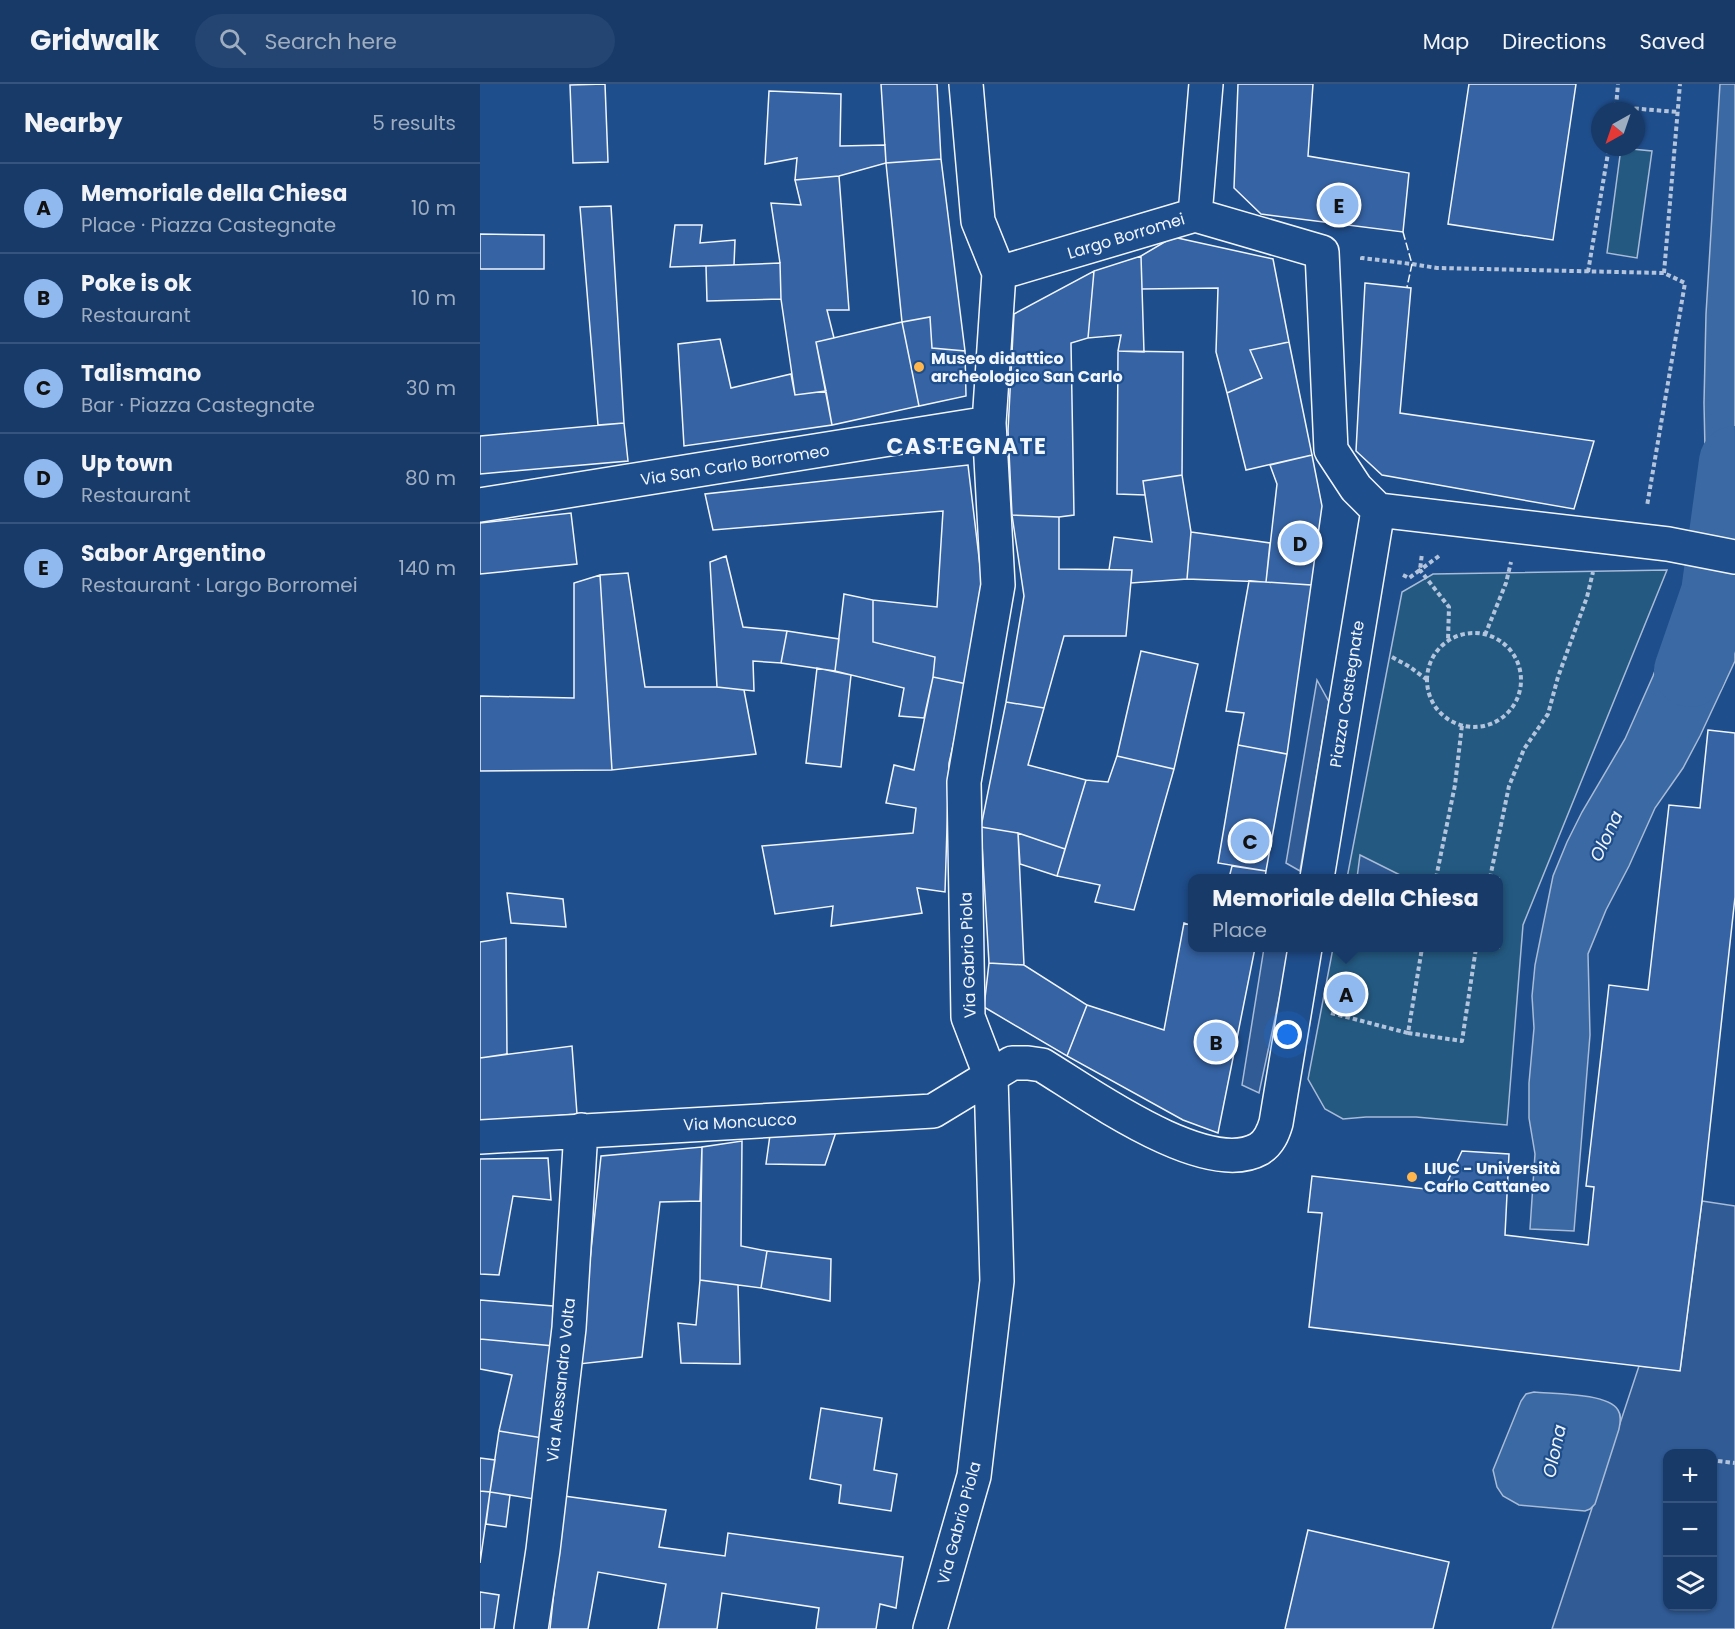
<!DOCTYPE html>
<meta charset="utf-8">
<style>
:root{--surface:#173a69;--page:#244571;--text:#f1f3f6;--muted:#9eadc0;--line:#36547d;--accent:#90b9f0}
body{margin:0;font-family:Poppins,sans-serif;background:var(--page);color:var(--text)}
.controls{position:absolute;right:18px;bottom:18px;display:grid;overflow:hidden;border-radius:12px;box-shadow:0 2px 4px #0004}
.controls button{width:54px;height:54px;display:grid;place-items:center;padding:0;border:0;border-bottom:2px solid var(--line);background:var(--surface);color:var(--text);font:30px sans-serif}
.compass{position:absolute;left:1111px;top:18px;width:54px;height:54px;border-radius:50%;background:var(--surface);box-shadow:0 2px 4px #0004;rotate:220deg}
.you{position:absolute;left:808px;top:951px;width:21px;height:21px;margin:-15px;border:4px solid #fff;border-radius:50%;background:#1a73e8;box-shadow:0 0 0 9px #1a73e833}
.badge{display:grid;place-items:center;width:39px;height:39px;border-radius:50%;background:var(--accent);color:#111;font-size:20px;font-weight:700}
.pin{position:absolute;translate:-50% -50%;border:3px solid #fff;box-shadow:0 2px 6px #0006}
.popup{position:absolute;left:708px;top:790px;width:315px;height:78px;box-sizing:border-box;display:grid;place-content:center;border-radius:12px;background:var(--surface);filter:drop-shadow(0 2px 4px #0005);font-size:20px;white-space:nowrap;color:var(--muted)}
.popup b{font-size:22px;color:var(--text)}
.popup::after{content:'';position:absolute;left:50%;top:100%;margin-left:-12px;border:12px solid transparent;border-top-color:var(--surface)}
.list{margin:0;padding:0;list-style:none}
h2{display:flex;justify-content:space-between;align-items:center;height:78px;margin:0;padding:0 24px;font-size:26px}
h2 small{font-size:20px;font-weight:400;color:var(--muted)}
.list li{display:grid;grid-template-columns:39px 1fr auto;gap:18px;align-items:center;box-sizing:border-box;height:90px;padding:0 24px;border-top:2px solid var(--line)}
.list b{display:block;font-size:22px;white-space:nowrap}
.list p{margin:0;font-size:20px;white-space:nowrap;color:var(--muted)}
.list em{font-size:20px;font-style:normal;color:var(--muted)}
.icon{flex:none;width:33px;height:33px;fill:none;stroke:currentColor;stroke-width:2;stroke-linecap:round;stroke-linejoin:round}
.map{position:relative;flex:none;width:1255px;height:1545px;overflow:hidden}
header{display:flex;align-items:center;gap:36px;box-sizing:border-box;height:84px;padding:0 30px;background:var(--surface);border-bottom:2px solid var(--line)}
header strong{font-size:28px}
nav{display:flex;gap:33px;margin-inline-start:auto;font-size:21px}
.search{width:420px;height:54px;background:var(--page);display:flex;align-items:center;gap:15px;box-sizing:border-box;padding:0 21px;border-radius:33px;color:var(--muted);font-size:22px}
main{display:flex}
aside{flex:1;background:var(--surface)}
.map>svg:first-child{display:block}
</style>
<header>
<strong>Gridwalk</strong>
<div class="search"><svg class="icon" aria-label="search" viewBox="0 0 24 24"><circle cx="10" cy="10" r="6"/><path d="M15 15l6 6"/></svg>Search here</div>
<nav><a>Map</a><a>Directions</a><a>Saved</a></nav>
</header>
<main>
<aside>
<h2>Nearby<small>5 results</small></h2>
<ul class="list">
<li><span class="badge">A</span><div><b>Memoriale della Chiesa</b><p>Place · Piazza Castegnate</p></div><em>10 m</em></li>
<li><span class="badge">B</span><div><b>Poke is ok</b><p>Restaurant</p></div><em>10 m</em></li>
<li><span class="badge">C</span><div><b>Talismano</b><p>Bar · Piazza Castegnate</p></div><em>30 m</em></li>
<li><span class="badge">D</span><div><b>Up town</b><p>Restaurant</p></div><em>80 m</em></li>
<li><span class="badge">E</span><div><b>Sabor Argentino</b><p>Restaurant · Largo Borromei</p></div><em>140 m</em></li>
</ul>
</aside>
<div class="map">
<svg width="1255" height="1545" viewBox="0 0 1255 1545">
<rect width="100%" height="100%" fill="#1f4e8c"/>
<path fill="#245a82" stroke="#a8bbd7" stroke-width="1.5" d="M1141 64 1172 67 1157 174 1127 169Z
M1187 486 1043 841 1027 1041 936 1033H886L863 1035 845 1025 828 995 853 864H1019V794H867L922 508 953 490Z"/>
<path fill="#305b95" stroke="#a8bbd7" stroke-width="1.5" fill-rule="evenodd" d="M837 596 849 618 820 787 806 779Z
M880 771 926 794H877Z
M784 864H810L779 1009 762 1001Z
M1222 1117 1255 1122V1545H1072L1159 1282 1200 1286ZM1188 1370H1232V1522H1188Z"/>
<path fill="#3b69a3" stroke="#a8bbd7" stroke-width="1.5" d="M1240 0H1255V442L1214 436 1225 366 1224 319 1226 230Z
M1206 489 1255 496V577L1220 652 1203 684 1175 724 1149 782 1126 826 1108 870 1110 951 1094 1147 1050 1145 1055 1070 1049 1034V999L1054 944 1052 912 1055 881 1073 792 1087 758 1102 728 1145 655 1173 592 1196 530Z
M1054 1308C1074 1310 1128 1309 1138 1326 1142 1332 1140 1339 1139 1345L1115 1420 1110 1425 1105 1427 1039 1421 1023 1412 1017 1403 1013 1386 1041 1317 1046 1310Z"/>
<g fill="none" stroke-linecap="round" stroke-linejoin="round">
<path stroke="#3b69a3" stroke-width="72" d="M1210 587 1237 509 1255 378"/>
</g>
<path fill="#3563a3" stroke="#f2f6ff" stroke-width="1.5" d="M125 0 128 78 93 79 90 1Z
M401 0H457L461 75 406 79Z
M758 0H833L828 72 929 89 923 148 781 130 754 104Z
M989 0H1096L1073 156 968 140Z
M289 7 361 10 360 62 405 61 406 79 359 92 315 96 317 74 285 80Z
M461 75 485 267 452 264 450 233 422 238 406 79Z
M359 92 369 226H347L354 254 336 258 346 307 315 311 301 215 300 179 291 119 321 121 315 96Z
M131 122 144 339 118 341 100 123Z
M195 141H222L220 159 255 156 254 181 190 183Z
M0 150 64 151V185H0Z
M693 153 793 175 809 258 770 266 782 294 747 309 736 268 738 204 662 205 661 172Z
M661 172 664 268 638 267 641 251 608 254 614 187Z
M300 179 301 215 227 217 226 182Z
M614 187 608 254 591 259 594 431 579 433 532 431 528 347 534 230Z
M885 199 931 204 920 329 1114 357 1094 425 902 391 876 367Z
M450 233 452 264 485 267 486 312 439 322 422 238Z
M422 238 439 322 352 341 336 258Z
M240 255 251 304 311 290 315 311 346 307 352 341 204 362 198 260Z
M809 258 832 371 766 386 747 309 782 294 770 266Z
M638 267 703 268 702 391 663 397 665 411 637 410Z
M144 339 148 377 0 390V352Z
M832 371 842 422 831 501 786 498 797 400 790 381Z
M488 381 503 507 487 600 453 593 455 573 393 558V516L457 523 463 427 233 446 225 410Z
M702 391 711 448 707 495 651 499 652 486H629L634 453 672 458 663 397Z
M91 429 97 480 0 490V439Z
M532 431 579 433V485L652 486 646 552H584L564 624 526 618 544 512Z
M711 448 790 459 786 498 707 495Z
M246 472 263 543 307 547 301 579 273 577 274 607 237 603 230 478Z
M148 489 165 603H237L264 606 276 670 132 686 120 491Z
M120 491 132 686 0 687V612L94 614V499Z
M769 497 831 501 807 670 758 661 764 629 746 627Z
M364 510 393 516V558L455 573 453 593 444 634 419 632 424 604 355 587Z
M307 547 359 555 355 587 301 579Z
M661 567 718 580 694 685 637 672Z
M337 584 371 591 361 683 326 679Z
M453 593 487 600 469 679 465 808 437 804 442 829 351 842 353 822 295 830 282 762 433 749 436 724 406 719 414 681 434 686Z
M526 618 564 624 548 681 606 696 585 765 538 749 501 743Z
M1228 646 1255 649V813L1222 1117 1200 1287 829 1243 842 1129 828 1128 832 1092 963 1107 982 1067 1029 1070 1025 1151 1108 1161 1114 1103 1106 1102 1129 901 1168 906 1189 721 1220 724Z
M758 661 807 670 786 787 738 779Z
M637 672 694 685 654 826 615 818 620 801 577 792 606 696 628 698Z
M501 743 538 749 544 881 509 879Z
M538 749 585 765 577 792 540 780Z
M752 782 786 787 785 794H749Z
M27 809 83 815 86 843 31 839Z
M704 839 713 842V864H775L738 1049 703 1036 587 972 607 921 684 946Z
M26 854 27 970 0 974V858Z
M509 879 544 881 607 921 587 972 504 923Z
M92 962 97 1030 0 1038V974Z
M356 1048 345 1081 286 1080 290 1051Z
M262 1057 261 1162 287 1167 281 1204 220 1196 222 1063Z
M222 1063 220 1117 180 1118 162 1273 99 1280 121 1072Z
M68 1074 71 1116 33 1112 19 1191 0 1190V1075Z
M287 1167 351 1175 350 1217 281 1204Z
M220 1196 258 1201 260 1280 201 1279 198 1239 216 1241Z
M0 1216 73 1222 74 1262 0 1255Z
M0 1255 74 1262 63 1354 19 1347 32 1291 0 1285Z
M341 1324 402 1334 394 1386 417 1390 411 1427 359 1419 361 1401 330 1395Z
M19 1347 63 1354 54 1415 10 1408Z
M0 1374 15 1376 10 1408 0 1407Z
M0 1407 10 1408 0 1479Z
M10 1408 30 1411 26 1443 6 1440Z
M84 1412 186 1426 179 1463 245 1472 248 1449 423 1473 416 1524 400 1520 396 1545H336L339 1524 242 1509 237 1545H178L186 1500 118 1488 108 1545H70Z
M828 1446 969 1478 953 1545H805Z
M0 1508 19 1511 14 1545H0Z"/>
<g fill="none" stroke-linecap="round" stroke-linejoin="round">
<defs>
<path id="minor" d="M715 131 726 0
M519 189 715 131 842 168 851 366 876 404 898 426 837 794
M0 421 509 339
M898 426 1188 460 1255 473
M0 1053 453 1027 532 979H548L562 981C608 1009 726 1095 779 1065 789 1059 793 1049 796 1039L825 864
M51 1545 63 1466 89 1244 101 1046
M450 1545 494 1392 517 1197 511 993 488 933 484 698 518 501 509 339 519 189 498 137 486 0"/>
</defs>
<use href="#minor" stroke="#f2f6ff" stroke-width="36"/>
<path stroke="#b3c4dc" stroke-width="4" stroke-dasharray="4.5 3" stroke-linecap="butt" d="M1136 23 1138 0
M1135 27 1136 23 1198 28
M882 176V174L932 180 957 184 1184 189 1205 199 1167 422
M1108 188 1129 63
M1184 189 1200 0
M959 472 940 486 969 523 968 556
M923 491 929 494 940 486 942 469
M947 596a47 47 0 1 1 94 0a47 47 0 1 1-94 0Z
M1005 551 1026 499 1031 478
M912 573 930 583 946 595
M956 794 975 701 982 641
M1010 794 1029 702 1044 665 1068 630 1078 593 1107 513 1113 488
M851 929 928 949 942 864
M928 949 982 957 996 864
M1238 1377 1255 1379"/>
<use href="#minor" stroke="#1f4e8c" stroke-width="33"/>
<path stroke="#f2f6ff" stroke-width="1.5" stroke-dasharray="8 3" stroke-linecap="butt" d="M923 148 932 180 927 203"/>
</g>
<g fill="#ffb74d" stroke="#1f4e8c" stroke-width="2">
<circle cx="439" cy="283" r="6"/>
<circle cx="932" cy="1093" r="6"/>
</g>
<g text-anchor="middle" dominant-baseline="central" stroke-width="4.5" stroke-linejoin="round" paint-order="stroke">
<g font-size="16" fill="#f2f6ff" stroke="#1f4e8c">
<text transform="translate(646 152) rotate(-17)">Largo Borromei</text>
<text transform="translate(255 381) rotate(-9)">Via San Carlo Borromeo</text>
<text transform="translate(867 610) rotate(-81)">Piazza Castegnate</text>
<text transform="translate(488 871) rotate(-92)">Via Gabrio Piola</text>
<text transform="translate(260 1038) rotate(-3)">Via Moncucco</text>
<text transform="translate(81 1296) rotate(-84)">Via Alessandro Volta</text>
<text transform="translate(479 1439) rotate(-75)">Via Gabrio Piola</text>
</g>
<g font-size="16" font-weight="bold" fill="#f2f6ff" stroke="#1f4e8c" text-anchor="start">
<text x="451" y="274">Museo didattico<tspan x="451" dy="18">archeologico San Carlo</tspan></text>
<text x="944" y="1084">LIUC - Università<tspan x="944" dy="18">Carlo Cattaneo</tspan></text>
</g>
<g font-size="18" font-style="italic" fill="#f2f6ff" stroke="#1f4e8c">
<text transform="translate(1126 752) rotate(-65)">Olona</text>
<text transform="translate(1074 1367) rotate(-78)">Olona</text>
</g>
<g font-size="22" font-weight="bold" letter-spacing="1.5" fill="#f2f6ff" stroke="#1f4e8c">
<text x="487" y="362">CASTEGNATE</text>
</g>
</g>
</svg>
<div class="controls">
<button>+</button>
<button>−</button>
<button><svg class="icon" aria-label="layers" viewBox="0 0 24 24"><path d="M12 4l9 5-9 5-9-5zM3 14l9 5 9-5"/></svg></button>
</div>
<svg class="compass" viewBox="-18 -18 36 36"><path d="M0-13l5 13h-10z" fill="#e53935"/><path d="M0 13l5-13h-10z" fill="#9eadc0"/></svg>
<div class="you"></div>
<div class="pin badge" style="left:866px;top:910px">A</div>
<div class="popup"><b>Memoriale della Chiesa</b>Place</div>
<div class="pin badge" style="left:736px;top:958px">B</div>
<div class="pin badge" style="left:770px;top:757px">C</div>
<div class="pin badge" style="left:820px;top:459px">D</div>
<div class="pin badge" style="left:859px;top:121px">E</div>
</div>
</main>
